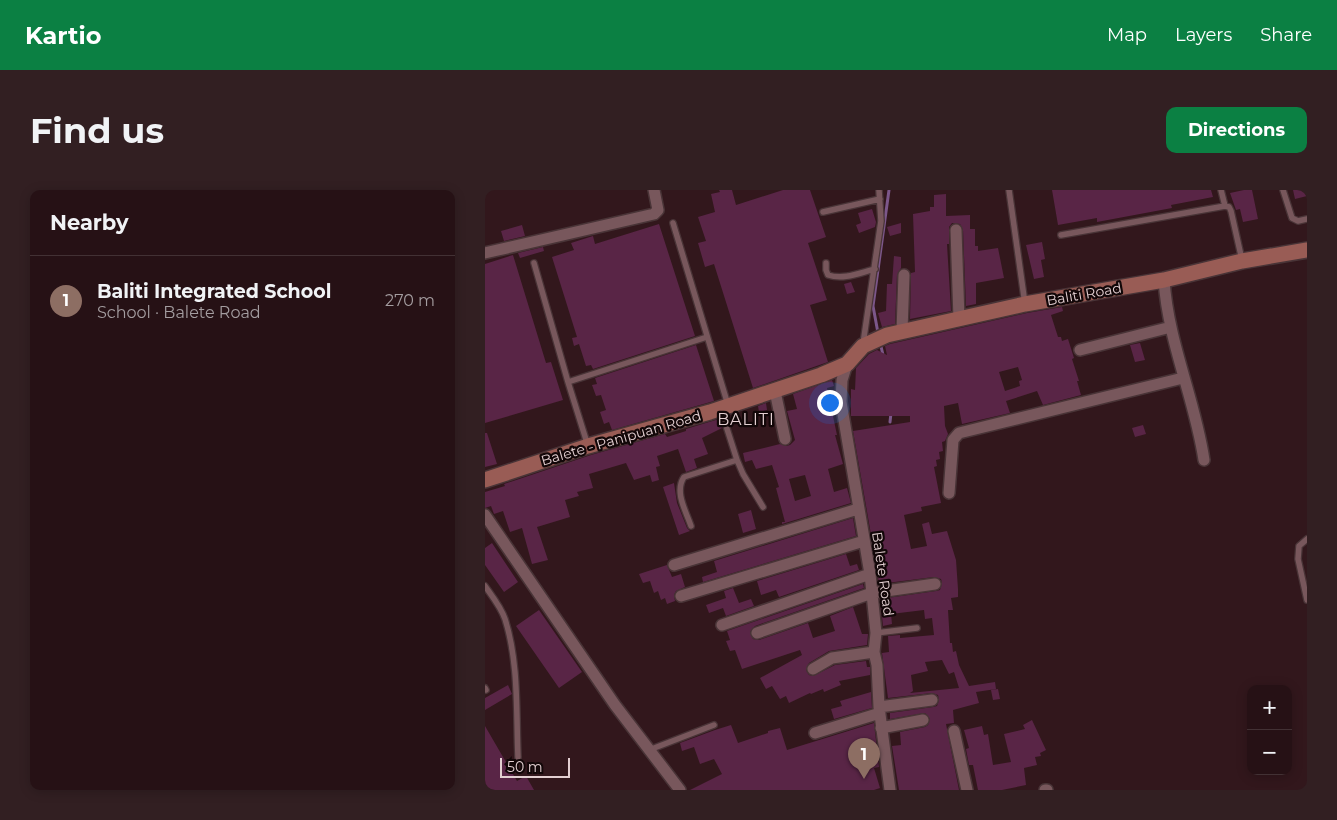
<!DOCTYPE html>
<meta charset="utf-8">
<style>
:root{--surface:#261115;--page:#321f22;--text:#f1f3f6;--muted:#a49da0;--line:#423134;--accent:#0b8043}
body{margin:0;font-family:Montserrat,sans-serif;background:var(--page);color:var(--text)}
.controls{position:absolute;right:15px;bottom:15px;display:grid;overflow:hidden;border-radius:10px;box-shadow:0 2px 12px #0003}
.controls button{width:45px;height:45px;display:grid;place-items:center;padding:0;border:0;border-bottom:1px solid var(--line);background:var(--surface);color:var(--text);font:25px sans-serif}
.scale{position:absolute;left:15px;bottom:12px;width:70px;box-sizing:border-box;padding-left:5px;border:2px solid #e3cfd1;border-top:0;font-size:14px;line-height:18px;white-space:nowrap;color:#e3cfd1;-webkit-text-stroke:4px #120708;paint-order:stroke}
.you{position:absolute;left:344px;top:212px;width:18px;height:18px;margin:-12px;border:4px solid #fff;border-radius:50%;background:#1a73e8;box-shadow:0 0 0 8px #1a73e833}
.badge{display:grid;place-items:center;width:32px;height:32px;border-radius:50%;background:var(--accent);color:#fff;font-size:16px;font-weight:700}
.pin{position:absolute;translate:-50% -41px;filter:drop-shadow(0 1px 2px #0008)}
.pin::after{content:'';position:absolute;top:26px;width:18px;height:15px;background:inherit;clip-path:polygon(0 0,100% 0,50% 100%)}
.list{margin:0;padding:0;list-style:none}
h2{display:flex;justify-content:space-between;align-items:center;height:65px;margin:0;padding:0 20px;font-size:21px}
h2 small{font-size:16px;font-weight:400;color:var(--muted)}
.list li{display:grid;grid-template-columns:32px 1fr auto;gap:15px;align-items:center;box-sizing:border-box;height:90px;padding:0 20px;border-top:1px solid var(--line)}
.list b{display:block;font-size:19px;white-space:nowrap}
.list p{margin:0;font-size:16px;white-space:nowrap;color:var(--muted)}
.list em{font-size:16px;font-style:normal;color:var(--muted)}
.map{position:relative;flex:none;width:822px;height:600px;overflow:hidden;border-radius:10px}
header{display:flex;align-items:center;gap:30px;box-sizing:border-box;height:70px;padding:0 25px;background:var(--accent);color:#fff}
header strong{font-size:24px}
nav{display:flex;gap:28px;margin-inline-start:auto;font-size:18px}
.intro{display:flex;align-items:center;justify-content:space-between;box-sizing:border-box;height:120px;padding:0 30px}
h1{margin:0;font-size:35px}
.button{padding:12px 22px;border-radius:10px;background:var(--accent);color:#fff;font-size:18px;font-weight:700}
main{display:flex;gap:30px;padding:0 30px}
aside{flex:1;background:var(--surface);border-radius:10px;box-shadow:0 2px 12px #0003}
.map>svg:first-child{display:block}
</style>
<header>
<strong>Kartio</strong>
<nav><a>Map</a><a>Layers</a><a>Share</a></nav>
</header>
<div class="intro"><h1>Find us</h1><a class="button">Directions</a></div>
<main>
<aside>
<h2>Nearby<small></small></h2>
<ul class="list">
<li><span class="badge" style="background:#8d6e63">1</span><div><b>Baliti Integrated School</b><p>School · Balete Road</p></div><em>270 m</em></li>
</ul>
</aside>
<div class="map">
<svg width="822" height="600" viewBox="0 0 822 600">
<rect width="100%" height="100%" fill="#32171c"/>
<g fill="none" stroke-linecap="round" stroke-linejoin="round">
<path stroke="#7c578a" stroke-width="3" d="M393 143 388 116 404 0
M395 152 398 165
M405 232 406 223"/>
</g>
<path fill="#592546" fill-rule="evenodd" d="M234 0H247L251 15 298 0H325L341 47 323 53 342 110 325 115 343 172 268 198 229 74 220 77 213 53 221 51 213 27 230 22 226 4 235 2Z
M567 0H726L728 7 686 15 687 18 612 32V28L573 35Z
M759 0H767L773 29 758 32 755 19 751 20 745 3Z
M808 0H822V6L810 9Z
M461 4V26L485 25V39H490V56H493V61L513 58 519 88 491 93V114L481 116 478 40 475 34 467 33 464 37V54H462L466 121 425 129 426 83 430 82 428 24 445 21V17H449V5Z
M387 19 391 32 390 37 374 43 371 35 376 33 373 23Z
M416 33V43L405 46 402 37Z
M174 34 210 146 108 179 106 175 101 176 94 154 89 156 87 148 92 147 67 67 89 60 86 53 108 46 110 54Z
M37 35 40 46 19 51 16 41Z
M557 52 560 69 556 70 559 87 549 89 541 55Z
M58 57 59 61 35 68 33 63Z
M28 65 61 173 66 172 78 210 0 233V74Z
M409 66 416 67V78L412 85 410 134 397 137 393 123 401 121 402 94H407Z
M366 92 370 102 362 104 359 94Z
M577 117 578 121 566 125 573 147H576L577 151 583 149 589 168 587 169 594 191H592L596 205 558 215 552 201 521 211 525 223 477 234 473 213 459 216 460 236 463 244 460 251 457 252 458 261 454 262 455 269 451 270 452 276 449 277 456 313 436 317 437 321 419 325 426 359 442 356 437 334 444 332 447 344 462 341 471 370 473 399V407L466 408 468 420H463L465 453H467L468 462 471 461 474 475 484 496 510 492 511 499 491 502 494 513 468 520 469 533 461 534 474 600H414L407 556 416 555 415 542 440 537 443 535 445 529 440 523 405 529V523L448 517 452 516 454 510 453 505 447 503 403 508 397 463 404 462 403 446 415 445V448L449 445 447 428 440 429 439 420 406 424 407 434 398 436 395 409 451 401 455 400 457 393 456 389 449 387 394 394 392 379 399 378 395 362 390 363 388 356 368 241 425 232V226H366V199L370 200 371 178 384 164 392 160 402 165 400 156 405 154 542 123ZM533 177 537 190 534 191 535 196 520 201 514 182ZM457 470 464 484 469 482 474 498 425 503 428 501 426 485 443 481 440 472Z
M655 153 660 170 650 172 645 155Z
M211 155 229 211 127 240 124 232 119 234 115 222 121 220 116 205 111 206 107 195 112 194 110 188Z
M347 190 349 196 342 198 352 245H350L358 274 343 279 349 302 362 298 366 313 297 334V332H300L291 298 294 297 287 275 271 279 267 270 260 272 258 263 295 254 301 256 305 255 310 250 302 221 312 219 308 204ZM320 285 326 306 310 311 304 289Z
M281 213 282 220 274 222 273 216Z
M234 229 237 238 217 248 223 264 209 269 212 278 201 282 193 259 172 266 175 276 171 277 174 290 167 292 165 285 149 290 141 273 104 284 108 298 92 302 94 306 80 310 85 327 52 337 63 370 47 374 37 338 25 342 18 321 9 324 6 316 0 318V302L20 296 19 294 106 265 180 244 182 247 201 241V239Z
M658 235 661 244 650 247 647 238Z
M0 243H2L12 274 0 277Z
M189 293 192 313 202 338 205 341 194 345 178 297Z
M266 320 271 339 258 343 253 324Z
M368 328 371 346 218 392 217 387 232 382 229 371Z
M7 353 33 392 19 402 0 375V358Z
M361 364 365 376 372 374 374 380 294 407 291 400 276 405 272 391Z
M182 375 187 387 196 384 200 397 191 401 189 405 190 411 182 414 180 408 176 410 173 401 169 403 165 391 158 393 154 384Z
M378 394 379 398 270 436 265 442 268 449 274 450 323 433 328 448 350 441 345 426 368 417 377 444H383L382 455 344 461 324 473 321 480 324 485 328 486 350 475 381 471 382 477H385V485L354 491 356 495 339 502 338 499 326 504 325 503 304 513 301 506 295 509 287 496 281 499 275 488 317 465 315 460 257 479 250 460 245 461 241 451 245 450 242 441Z
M248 398 254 413 266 409 269 416 241 426 238 418 224 423 221 415 241 408 239 401Z
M54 420 97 482 74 498 31 436Z
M23 495 27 504 0 520V508Z
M513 499 515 509 508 510 506 500Z
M386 502 387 518 349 529 346 519 357 516 355 511Z
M547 530 561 560 555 563 556 566 550 567 552 575 539 578 541 595 517 600H493L488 575H484L481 559 484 558 479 540 497 536 499 545 503 544 508 575 526 572 519 544 540 539 538 535Z
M389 533 394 577 389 578 395 598 389 600H205L237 584 229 569 215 574 209 557 197 561 195 553 230 540 246 535 253 553 283 543V541L295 538 302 560Z
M0 536 32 591 41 586 49 600H0Z"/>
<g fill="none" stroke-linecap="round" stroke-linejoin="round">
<defs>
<path id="service" d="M524 0 540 114
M736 0 740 16
M798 0 807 28 813 31 822 29
M338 22 395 9
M188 33 243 215
M576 45 740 16 744 17 746 21 757 70
M49 73 83 192
M341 73V80L343 85C359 90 374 83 390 79
M378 154 396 31 394 0
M103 256 83 192 222 147
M252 270 258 284 278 317
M206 336C201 321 189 302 199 287L252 270 236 220
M822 349 814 356 813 369 822 410
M0 396C7 406 16 417 20 429 34 473 31 522 33 567
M391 443 432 438
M0 498 1 500
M164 560 229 535"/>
<path id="minor" d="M471 40 474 129
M0 63 169 24 173 20 169 0
M679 90C683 152 710 209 719 270
M417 141 419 85
M595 160 686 137
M362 174 357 190 356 212 385 384 391 443 389 462 392 475 394 517 405 600
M290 201 300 249
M464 303 468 250 474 243 698 188
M0 325 130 515 195 600
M189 375 373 319
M196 406 379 351
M237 435 385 384
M272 443 387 403 450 394
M328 479 347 468 389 462
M394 517 447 510
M396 538 438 530
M469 541 482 600
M330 543 395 523
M560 600H562"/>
<path id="secondary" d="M0 290 103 256 225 222 336 185 362 174 378 156 402 145 540 114 679 90 757 71 822 60"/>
</defs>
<use href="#service" stroke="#493437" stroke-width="8"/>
<use href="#minor" stroke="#493437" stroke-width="14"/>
<use href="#secondary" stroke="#493437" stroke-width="18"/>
<use href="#service" stroke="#78575c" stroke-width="5.5"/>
<use href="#minor" stroke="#78575c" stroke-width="11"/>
<use href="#secondary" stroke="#995c55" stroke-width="15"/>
</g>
<g text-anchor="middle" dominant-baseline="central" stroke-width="4.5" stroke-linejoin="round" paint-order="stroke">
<g font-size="14" fill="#e3cfd1" stroke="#120708">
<text transform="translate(599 104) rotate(-10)">Baliti Road</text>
<text transform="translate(136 248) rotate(-16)">Balete - Panipuan Road</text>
<text transform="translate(398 384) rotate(82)">Balete Road</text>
</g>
<g font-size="16" letter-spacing="1" fill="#e3cfd1" stroke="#120708">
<text x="261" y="229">BALITI</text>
</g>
</g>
</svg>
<div class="controls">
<button>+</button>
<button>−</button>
</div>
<div class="scale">50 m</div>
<div class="you"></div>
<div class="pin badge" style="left:379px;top:589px;background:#8d6e63">1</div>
</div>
</main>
